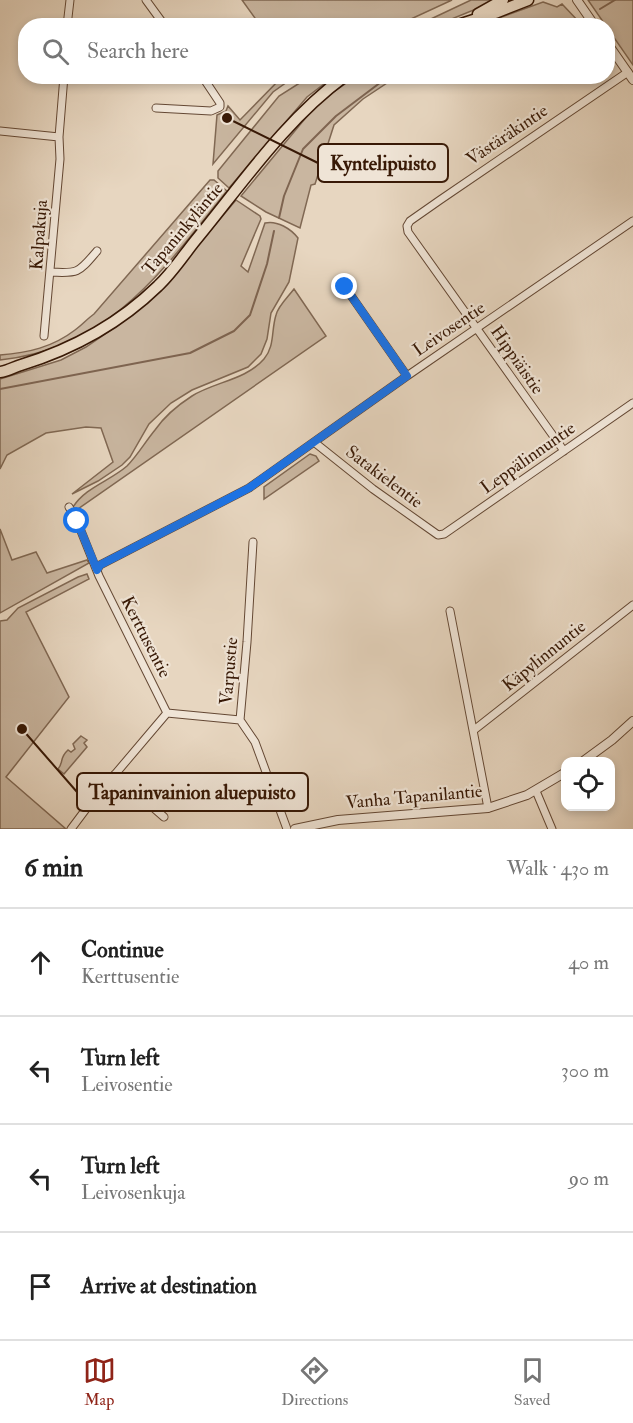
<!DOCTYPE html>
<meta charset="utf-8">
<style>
:root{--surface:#fff;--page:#f2f2f2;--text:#222;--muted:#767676;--line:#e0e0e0;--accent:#8f2418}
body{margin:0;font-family:"IM FELL Double Pica",serif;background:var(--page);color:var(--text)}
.controls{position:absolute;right:18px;bottom:18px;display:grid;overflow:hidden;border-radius:12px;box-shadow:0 3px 9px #0003}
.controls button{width:54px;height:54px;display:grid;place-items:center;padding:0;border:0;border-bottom:2px solid var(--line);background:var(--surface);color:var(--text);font:30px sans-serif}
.stop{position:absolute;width:18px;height:18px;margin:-14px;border:4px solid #1a73e8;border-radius:50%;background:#fff}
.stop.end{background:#1a73e8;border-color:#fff;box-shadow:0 2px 6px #0008}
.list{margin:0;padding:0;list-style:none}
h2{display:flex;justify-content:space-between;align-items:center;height:78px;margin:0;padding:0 24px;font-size:26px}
h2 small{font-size:20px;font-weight:400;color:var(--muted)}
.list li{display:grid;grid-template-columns:39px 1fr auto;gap:18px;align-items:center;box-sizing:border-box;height:108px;padding:0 24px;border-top:2px solid var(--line)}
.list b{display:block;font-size:22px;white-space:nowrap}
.list p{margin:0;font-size:20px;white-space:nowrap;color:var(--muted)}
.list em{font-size:20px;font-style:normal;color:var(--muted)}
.icon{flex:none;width:33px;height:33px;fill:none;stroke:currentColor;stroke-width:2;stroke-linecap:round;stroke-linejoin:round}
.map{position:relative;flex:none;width:633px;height:829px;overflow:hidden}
.search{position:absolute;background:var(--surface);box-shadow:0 3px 9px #0003;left:18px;right:18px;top:18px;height:66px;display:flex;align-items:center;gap:15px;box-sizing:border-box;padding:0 21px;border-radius:24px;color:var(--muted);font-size:22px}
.sheet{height:510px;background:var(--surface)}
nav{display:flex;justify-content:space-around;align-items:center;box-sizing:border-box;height:84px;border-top:2px solid var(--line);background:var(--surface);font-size:16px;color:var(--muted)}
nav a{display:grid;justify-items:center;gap:3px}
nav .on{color:var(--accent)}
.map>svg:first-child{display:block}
</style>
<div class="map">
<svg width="633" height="829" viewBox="0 0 633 829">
<rect width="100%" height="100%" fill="#e7d6c0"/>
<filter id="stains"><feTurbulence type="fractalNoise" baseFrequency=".00333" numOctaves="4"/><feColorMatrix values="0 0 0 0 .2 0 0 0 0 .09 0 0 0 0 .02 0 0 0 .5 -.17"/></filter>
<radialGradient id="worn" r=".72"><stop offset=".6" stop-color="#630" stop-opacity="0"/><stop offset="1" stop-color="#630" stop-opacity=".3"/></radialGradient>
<path fill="#c9b6a0" stroke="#806853" stroke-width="1.5" d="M242 0H452L398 25H260Z
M471 0H498L437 25 416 26Z
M588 0H633V65Z
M543 2 557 7 562 4 581 24 574 26 480 25Z
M282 77H294L273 92 213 164 217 115 226 111 228 106 240 120Z
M309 77H333L307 97 229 188 218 178V171L279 96Z
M355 77H396L363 99 334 125 315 184 311 185 300 228 266 212 241 196 318 103Z
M210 180H214L227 191C163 270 110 349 0 360V355C28 353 53 347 75 330 82 325 87 319 94 314Z
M236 200 260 216 261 219 241 266 248 272 265 223C277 220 291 229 298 238L289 282 271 313 267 339 261 354 248 367 192 390 171 403 149 424 130 457 122 465 98 481 72 494 113 462 101 428 86 427 46 433 7 455 0 469V379L61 360 86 347 124 321 161 289Z
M294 289 326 336 75 511 73 507C86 487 110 481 127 466 138 455 145 442 155 430 164 417 178 405 192 396 214 382 246 380 264 359 275 346 271 331 276 315 278 306 288 297 294 289Z
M310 454 316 456 319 461 264 499V487Z
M0 529 12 560 36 552 47 573 87 560 89 563 0 613Z
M87 574 89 579 26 612 69 697 6 777 66 829H0V621L7 620 18 608 78 577Z
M81 736 87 740 84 743 87 747 64 774 58 769C64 762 59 758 68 750L71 752 75 749 73 744Z"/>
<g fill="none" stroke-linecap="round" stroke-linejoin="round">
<path stroke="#7e6450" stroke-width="2" d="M600 9 615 0
M553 26 572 21
M279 218 284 196 303 149 336 116 389 76
M0 389 190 353 234 331 250 315 267 264 274 231"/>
<defs>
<path id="minor" d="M146 0 165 26
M67 26 70 0
M156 108 211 111 220 107V103L202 76
M0 131 59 137
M51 272C79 274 79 272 97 251
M345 287 407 376
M44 336 60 159 59 137 64 76
M314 442 373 489 438 535 444 534 633 403
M564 451 408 232 407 226 410 221 440 200 628 72
M69 507 77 521 99 576 167 713 240 720
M253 542 247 642 240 720 255 742 287 829
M97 570 100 565 249 488 407 376 633 221
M450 611 488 808
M474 730 633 605
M115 774 164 817
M536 791 552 829
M71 829 89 805 167 713"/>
<path id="tertiary" d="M577 0 595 26
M608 44 633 80
M582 762 612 740 633 721
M295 829 338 820 488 808 527 795 566 772"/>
<path id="primary" d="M478 14 503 0
M455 26 495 13 528 0
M0 372C8 371 14 367 21 365 73 349 119 324 158 286 172 273 183 256 195 241 242 184 285 120 345 76"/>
</defs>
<use href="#minor" stroke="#644834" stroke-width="9"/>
<use href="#tertiary" stroke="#644834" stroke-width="10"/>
<use href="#primary" stroke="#381906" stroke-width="13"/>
<use href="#minor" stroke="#efe4d6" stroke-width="7"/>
<use href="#tertiary" stroke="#efe4d6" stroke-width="8"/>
<use href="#primary" stroke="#e7d6c0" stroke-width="10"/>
</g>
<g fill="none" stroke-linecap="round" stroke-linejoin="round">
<path stroke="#1a73e8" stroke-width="8" d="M77 521 97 570 100 565 249 488 407 376 345 287"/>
</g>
<g text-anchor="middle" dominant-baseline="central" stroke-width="4.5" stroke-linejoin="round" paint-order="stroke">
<g font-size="18" fill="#381906" stroke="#efe4d6">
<text transform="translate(507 135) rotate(-34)">Västäräkintie</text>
<text transform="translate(183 229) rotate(-50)">Tapaninkyläntie</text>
<text transform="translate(39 235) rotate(-86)">Kalpakuja</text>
<text transform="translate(449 329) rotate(-34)">Leivosentie</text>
<text transform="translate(517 360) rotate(55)">Hippiäistie</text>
<text transform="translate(528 458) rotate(-35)">Leppälinnuntie</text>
<text transform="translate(384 477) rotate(37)">Satakielentie</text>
<text transform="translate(146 637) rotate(63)">Kerttusentie</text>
<text transform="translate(544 656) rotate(-39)">Käpylinnuntie</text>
<text transform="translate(229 671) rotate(-85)">Varpustie</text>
<text transform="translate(414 797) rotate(-5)">Vanha Tapanilantie</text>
</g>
</g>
<path fill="none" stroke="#381906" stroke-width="2" d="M227 118L318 163M22 729L77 792"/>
<g fill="#381906" stroke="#efe4d6" stroke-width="2">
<circle cx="227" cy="118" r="6"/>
<circle cx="22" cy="729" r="6"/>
</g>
<g fill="#efe4d6" stroke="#381906" stroke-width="2">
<rect x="318" y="144" width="130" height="38" rx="6"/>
<rect x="77" y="773" width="231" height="38" rx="6"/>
</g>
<g font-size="20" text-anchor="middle" font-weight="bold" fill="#381906">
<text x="383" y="170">Kyntelipuisto</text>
<text x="192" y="799">Tapaninvainion aluepuisto</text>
</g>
<rect width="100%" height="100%" filter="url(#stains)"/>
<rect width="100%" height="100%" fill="url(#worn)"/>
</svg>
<div class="controls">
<button><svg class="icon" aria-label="locate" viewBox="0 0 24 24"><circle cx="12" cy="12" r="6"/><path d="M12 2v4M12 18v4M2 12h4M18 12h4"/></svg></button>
</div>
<div class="stop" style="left:77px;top:521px"></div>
<div class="stop end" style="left:345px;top:287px"></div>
<div class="search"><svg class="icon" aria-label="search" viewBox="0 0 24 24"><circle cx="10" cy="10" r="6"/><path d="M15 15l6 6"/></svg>Search here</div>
</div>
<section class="sheet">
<h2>6 min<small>Walk · 430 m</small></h2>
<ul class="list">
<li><svg class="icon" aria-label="ahead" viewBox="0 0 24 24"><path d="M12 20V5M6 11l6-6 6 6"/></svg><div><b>Continue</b><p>Kerttusentie</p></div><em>40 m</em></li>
<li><svg class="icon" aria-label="left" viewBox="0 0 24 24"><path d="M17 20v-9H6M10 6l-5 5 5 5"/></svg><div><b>Turn left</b><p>Leivosentie</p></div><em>300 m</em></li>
<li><svg class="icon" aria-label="left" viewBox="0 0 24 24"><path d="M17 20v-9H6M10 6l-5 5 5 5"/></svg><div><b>Turn left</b><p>Leivosenkuja</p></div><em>90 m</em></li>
<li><svg class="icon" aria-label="arrive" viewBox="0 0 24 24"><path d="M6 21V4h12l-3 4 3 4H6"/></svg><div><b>Arrive at destination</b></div></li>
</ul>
</section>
<nav>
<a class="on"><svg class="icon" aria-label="map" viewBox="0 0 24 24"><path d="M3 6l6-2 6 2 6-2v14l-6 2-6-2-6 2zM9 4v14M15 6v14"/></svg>Map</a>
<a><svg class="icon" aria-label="directions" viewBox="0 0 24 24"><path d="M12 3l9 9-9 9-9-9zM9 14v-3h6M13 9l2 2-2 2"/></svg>Directions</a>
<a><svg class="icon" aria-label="saved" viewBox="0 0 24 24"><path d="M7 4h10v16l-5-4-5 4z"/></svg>Saved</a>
</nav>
